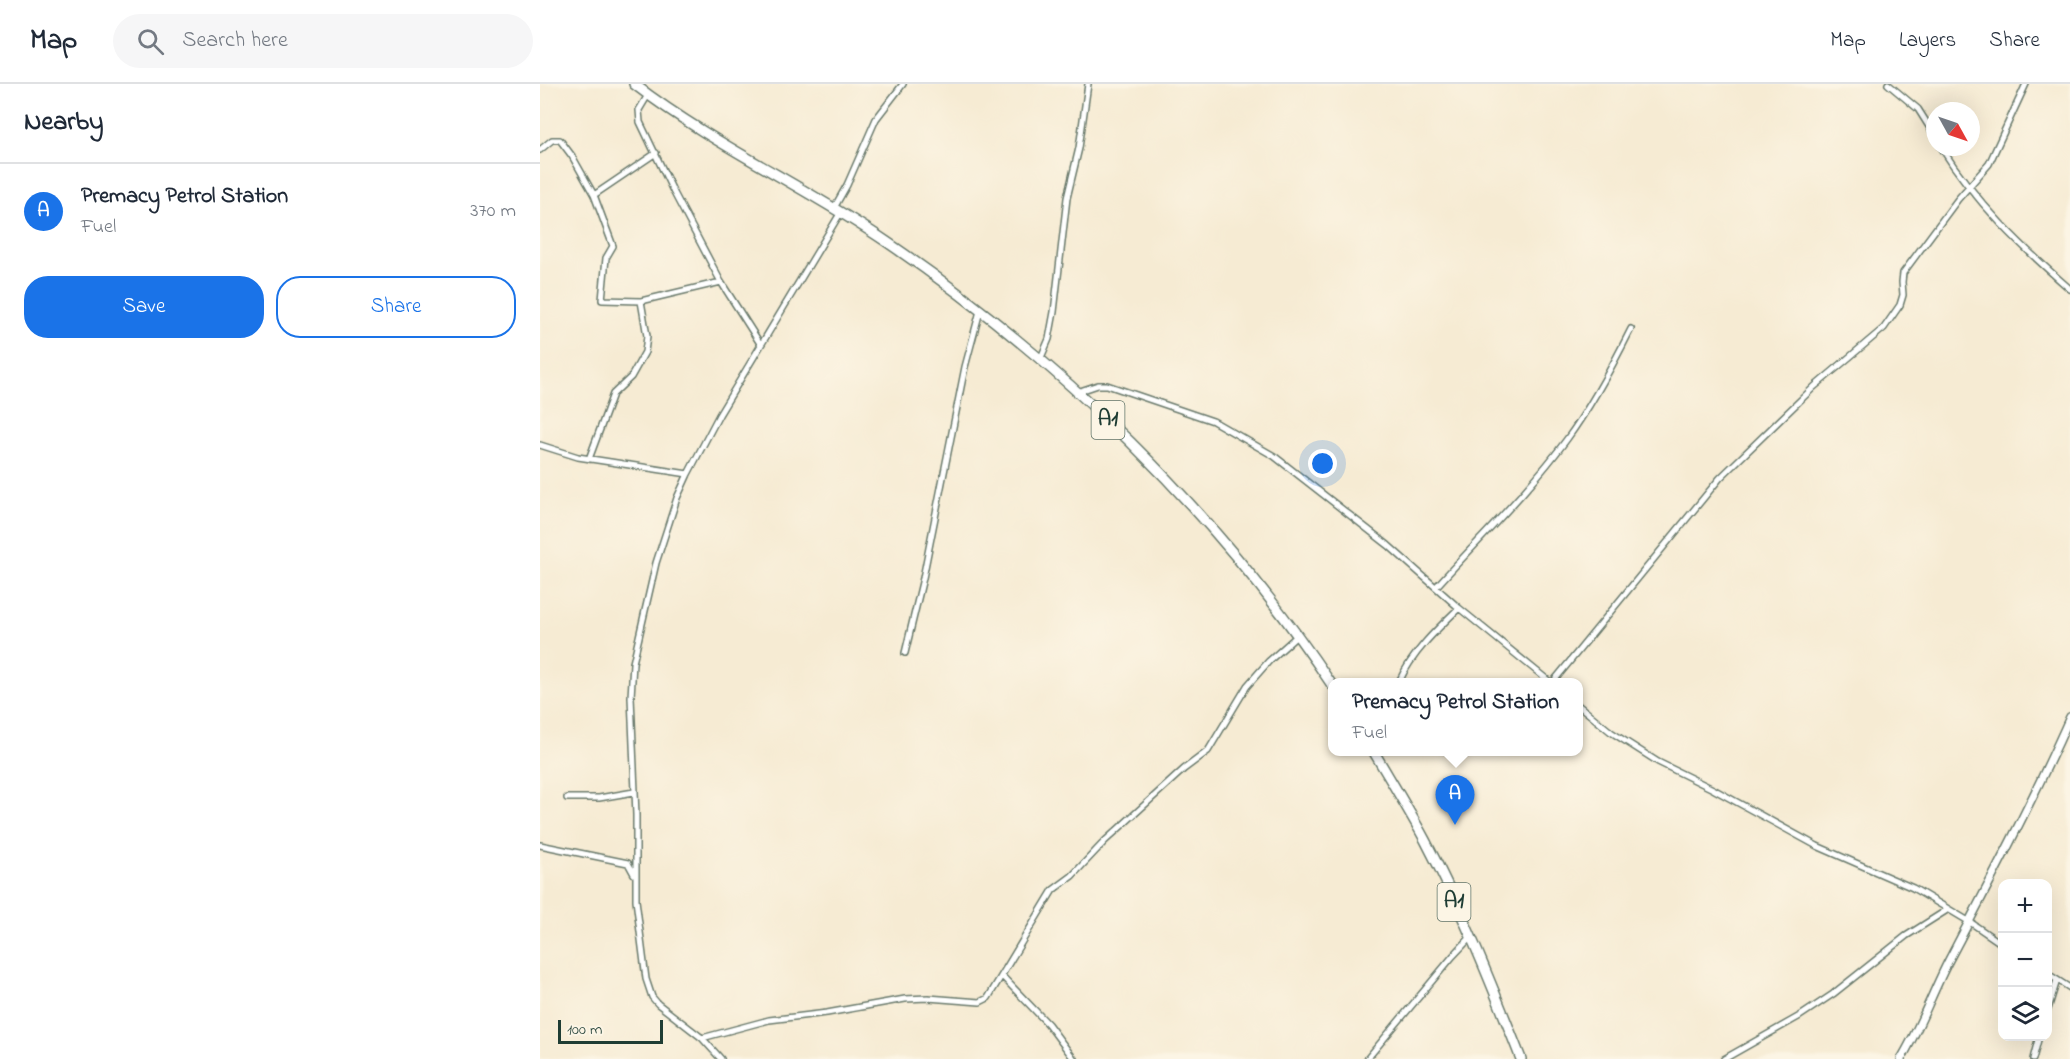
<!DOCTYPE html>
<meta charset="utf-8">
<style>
:root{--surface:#fff;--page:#f6f6f7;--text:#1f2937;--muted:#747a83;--line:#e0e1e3;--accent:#1a73e8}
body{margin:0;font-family:"Indie Flower",sans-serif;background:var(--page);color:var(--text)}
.controls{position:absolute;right:18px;bottom:18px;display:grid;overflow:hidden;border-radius:12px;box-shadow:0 6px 24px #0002}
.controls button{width:54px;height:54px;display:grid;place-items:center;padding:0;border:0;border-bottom:2px solid var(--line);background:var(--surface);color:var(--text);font:30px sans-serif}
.compass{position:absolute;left:1386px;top:18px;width:54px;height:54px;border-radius:50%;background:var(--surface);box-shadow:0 6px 24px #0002;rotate:130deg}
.scale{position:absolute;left:18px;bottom:15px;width:105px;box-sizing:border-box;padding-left:6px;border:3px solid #1f3d34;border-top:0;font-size:16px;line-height:21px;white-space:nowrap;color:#1f3d34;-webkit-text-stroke:4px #fcf5e5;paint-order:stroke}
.you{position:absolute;left:783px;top:380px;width:21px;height:21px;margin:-15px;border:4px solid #fff;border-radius:50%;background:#1a73e8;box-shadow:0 0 0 9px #1a73e833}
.badge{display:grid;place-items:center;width:39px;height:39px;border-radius:50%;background:var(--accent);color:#fff;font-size:20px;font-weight:700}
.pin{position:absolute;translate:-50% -50px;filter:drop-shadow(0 2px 3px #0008)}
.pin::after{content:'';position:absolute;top:32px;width:21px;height:18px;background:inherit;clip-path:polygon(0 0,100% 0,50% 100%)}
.popup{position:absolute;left:788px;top:594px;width:255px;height:78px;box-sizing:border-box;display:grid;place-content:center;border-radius:12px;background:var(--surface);filter:drop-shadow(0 2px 4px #0005);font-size:20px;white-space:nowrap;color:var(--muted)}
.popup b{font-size:22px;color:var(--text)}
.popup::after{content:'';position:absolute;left:50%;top:100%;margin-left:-12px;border:12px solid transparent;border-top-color:var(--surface)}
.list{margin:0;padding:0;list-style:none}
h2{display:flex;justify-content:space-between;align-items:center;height:78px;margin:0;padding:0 24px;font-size:26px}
h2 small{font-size:20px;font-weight:400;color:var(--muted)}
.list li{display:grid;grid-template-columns:39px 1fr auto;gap:18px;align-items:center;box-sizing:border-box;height:96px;padding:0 24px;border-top:2px solid var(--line)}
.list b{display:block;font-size:22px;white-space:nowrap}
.list p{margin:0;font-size:20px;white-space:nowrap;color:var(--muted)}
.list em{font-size:20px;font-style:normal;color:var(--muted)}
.actions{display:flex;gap:12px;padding:18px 24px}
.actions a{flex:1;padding:14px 0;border:2px solid var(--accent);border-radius:24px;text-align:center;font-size:21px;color:var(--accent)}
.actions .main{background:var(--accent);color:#fff}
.icon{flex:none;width:33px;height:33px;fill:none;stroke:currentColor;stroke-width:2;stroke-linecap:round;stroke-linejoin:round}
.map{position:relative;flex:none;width:1530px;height:975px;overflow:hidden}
header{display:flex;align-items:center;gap:36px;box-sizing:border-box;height:84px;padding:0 30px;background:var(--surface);border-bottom:2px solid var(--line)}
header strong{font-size:28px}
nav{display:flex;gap:33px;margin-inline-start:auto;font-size:21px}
.search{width:420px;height:54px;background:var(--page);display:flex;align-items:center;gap:15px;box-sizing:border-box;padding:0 21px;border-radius:33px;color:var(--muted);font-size:22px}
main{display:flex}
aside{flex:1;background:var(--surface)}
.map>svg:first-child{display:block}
</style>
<header>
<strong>Map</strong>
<div class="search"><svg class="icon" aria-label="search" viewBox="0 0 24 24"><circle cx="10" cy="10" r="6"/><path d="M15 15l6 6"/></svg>Search here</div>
<nav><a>Map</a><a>Layers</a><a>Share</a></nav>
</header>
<main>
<aside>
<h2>Nearby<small></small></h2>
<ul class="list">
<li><span class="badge">A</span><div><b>Premacy Petrol Station</b><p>Fuel</p></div><em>370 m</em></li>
</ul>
<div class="actions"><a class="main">Save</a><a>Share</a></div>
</aside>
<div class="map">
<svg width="1530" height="975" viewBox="0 0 1530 975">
<rect width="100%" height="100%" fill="#fcf5e5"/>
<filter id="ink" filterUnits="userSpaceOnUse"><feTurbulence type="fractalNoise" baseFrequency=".0167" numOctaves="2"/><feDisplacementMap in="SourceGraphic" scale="12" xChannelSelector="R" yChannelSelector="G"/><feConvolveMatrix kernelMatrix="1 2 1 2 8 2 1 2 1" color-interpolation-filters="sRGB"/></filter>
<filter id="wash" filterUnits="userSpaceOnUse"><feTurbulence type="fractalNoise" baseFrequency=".008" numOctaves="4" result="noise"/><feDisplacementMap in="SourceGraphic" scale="24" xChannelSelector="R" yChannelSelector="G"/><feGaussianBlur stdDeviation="1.35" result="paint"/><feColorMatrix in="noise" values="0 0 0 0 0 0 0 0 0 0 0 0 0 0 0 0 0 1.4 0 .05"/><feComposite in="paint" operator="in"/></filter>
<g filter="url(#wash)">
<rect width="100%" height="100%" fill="#f6ebd3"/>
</g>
<g filter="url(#ink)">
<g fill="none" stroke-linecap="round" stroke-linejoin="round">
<defs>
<path id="minor" d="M1348 0 1378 25 1395 52
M108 11 99 26 100 38 133 107 181 198 221 261
M1401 63C1435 118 1482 163 1530 205
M0 66 12 56H20L32 72 54 111 116 69
M294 124 307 101 336 35 363 0
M101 217 181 198
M500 276 509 255 514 228 527 114 539 64 548 0
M537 308 558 301H567L673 337 734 372 848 461 919 524
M0 361 38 373 148 390
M49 375 73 310 91 293 105 268 107 252 101 217 62 216 66 174 73 162 54 111
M896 503C940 454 988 408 1027 355 1052 321 1072 283 1091 245
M365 569 383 494 425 283 440 227
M859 598C872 569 896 546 919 524L1010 598
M1013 598 1180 394 1274 303 1344 244 1360 221 1363 211 1362 198 1363 189 1418 115 1449 80 1486 0
M1038 621 1071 648 1118 678 1173 705 1277 762 1373 804 1430 838 1462 860
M27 714H59L94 708
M0 761 88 779 94 790
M1508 890 1530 904
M462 892 508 940 534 975
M1508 925 1517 896
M162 954 229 936 287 929 365 915 388 914 440 918 448 914 513 806 532 792 565 757 644 685 668 667 707 602 729 577 758 551
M181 975 162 954 118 920 112 913 106 895 96 816V731L91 613 93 579 116 479 137 414 148 390 179 331 301 128
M827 975 913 872 930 854
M1184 975 1260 932 1293 910 1366 852 1407 826
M1493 975 1499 952"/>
<path id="tertiary" d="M1361 975C1380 944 1392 909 1409 876 1451 796 1493 716 1530 633"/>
<path id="trunk" d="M94 0C173 61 265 102 347 158 521 277 675 426 792 601
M834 668C851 697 869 726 885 756 922 826 952 901 981 975"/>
</defs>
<use href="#minor" stroke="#6a7a6c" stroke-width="8"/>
<use href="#tertiary" stroke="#6a7a6c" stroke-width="10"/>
<use href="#trunk" stroke="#6a7a6c" stroke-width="12"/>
<use href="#minor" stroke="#fff" stroke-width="5"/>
<use href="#tertiary" stroke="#fff" stroke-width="7"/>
<use href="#trunk" stroke="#fff" stroke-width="9"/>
</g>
</g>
<g text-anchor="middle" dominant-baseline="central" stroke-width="5" stroke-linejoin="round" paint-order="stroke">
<g fill="#fcf5e5" stroke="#617469" stroke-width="1.5">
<rect x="551.5" y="317" width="33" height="38" rx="4.5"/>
<rect x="897.5" y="799" width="33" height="38" rx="4.5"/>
</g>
<g font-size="22" font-weight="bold" fill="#1f3d34">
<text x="568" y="336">A1</text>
<text x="914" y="818">A1</text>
</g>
</g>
</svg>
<div class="controls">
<button>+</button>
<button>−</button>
<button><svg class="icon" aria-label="layers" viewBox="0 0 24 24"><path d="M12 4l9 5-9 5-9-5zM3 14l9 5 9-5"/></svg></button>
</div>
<svg class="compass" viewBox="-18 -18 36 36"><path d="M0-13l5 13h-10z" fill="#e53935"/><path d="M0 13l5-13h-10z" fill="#747a83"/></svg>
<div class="scale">100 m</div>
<div class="you"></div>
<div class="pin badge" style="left:915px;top:741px">A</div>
<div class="popup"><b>Premacy Petrol Station</b>Fuel</div>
</div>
</main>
